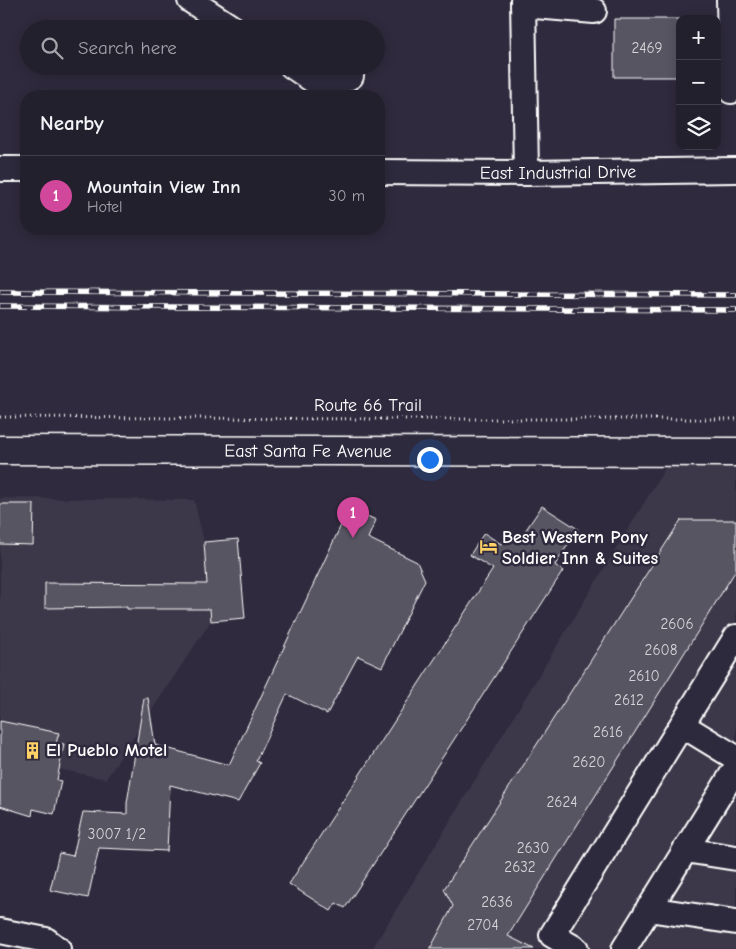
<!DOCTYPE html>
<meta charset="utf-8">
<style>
:root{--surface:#23202e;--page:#2b2836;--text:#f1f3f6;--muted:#a3a3aa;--line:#403e4a;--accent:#8bbbb9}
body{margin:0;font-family:"Comic Neue",sans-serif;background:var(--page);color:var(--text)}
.controls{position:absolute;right:15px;top:15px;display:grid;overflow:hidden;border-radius:10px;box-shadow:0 2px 12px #0003}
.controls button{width:45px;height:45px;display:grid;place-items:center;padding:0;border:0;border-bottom:1px solid var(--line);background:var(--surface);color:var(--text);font:25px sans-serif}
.you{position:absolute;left:429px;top:459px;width:18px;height:18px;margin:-12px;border:4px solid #fff;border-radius:50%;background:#1a73e8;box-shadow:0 0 0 8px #1a73e833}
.badge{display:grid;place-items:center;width:32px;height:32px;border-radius:50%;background:var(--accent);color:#fff;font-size:16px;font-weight:700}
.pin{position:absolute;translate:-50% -41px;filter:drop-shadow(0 1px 2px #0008)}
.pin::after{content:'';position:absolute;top:26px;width:18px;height:15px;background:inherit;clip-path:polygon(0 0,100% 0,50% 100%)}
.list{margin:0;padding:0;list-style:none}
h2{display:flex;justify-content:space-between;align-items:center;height:65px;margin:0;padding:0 20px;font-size:21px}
h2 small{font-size:16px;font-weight:400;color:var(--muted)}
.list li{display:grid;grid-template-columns:32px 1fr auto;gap:15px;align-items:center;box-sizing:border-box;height:80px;padding:0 20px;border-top:1px solid var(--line)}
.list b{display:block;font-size:19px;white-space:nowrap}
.list p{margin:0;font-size:16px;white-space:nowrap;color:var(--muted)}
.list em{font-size:16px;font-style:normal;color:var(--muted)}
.icon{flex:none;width:28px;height:28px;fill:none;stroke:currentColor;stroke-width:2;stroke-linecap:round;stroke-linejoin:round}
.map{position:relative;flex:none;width:736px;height:949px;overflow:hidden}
.search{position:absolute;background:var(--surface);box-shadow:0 2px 12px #0003;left:20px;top:20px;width:365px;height:55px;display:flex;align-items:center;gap:12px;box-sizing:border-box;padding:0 18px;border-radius:28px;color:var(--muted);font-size:19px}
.panel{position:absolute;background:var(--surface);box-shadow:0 2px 12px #0003;left:20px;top:90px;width:365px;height:145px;border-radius:20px}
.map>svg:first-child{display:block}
</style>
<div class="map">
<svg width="736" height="949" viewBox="0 0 736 949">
<rect width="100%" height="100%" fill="#2f2a3d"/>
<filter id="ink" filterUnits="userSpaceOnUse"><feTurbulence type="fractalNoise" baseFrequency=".02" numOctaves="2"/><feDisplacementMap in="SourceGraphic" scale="10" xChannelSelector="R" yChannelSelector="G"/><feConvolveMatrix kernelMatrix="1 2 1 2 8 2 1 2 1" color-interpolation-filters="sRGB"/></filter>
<g filter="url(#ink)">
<path fill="#3c3749" d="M675 452H736V949H372Z
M0 498 194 500 204 542 211 621 106 779 0 757Z"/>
<path fill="#595564" stroke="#fff" d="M614 19H680V77H614Z
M0 504H34L33 545 0 544Z
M542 506 578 529 555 565 563 571 345 908 336 903 331 911 289 884 493 569 470 555 484 533 501 544 508 533 519 540Z
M349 508 376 520 368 538 417 562 425 580 382 667 358 656 327 714 287 694 256 761 260 763 238 802 170 785 167 851 99 848 88 898 50 890 59 853 73 856 83 812 127 814V803L144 698H148L155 745 229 765Z
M681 520H736V570L508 936 534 949H430L453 906 444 889Z
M238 539 245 618 211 621 210 609H127V607L45 608V583L207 584 204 542Z
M0 721 59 733 56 743 64 744 57 780 61 781 54 814 33 809 32 816 0 806Z"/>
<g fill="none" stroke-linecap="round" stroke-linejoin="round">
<defs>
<g id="minor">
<path d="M190 0 234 29"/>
<path d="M523 0 526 173"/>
<path d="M729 0 731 91"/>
<path d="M523 5 594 11"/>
<path d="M292 66 314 81 337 84 351 76"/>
<path d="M0 169H26"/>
<path id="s1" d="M379 172 526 173 736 170"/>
<path d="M682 725 736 758"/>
<path d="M685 850 736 858"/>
<path d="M648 909 736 922"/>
<path d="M0 931 46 940 58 949"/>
<path d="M576 949 552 935 736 637"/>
<path d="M624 949 736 768"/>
</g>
<g id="major">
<path id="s2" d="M0 450 736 452"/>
</g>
</defs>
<use href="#minor" stroke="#fff" stroke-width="28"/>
<use href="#major" stroke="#fff" stroke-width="31"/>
<path stroke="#fff" stroke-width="3" stroke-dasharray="1 4" stroke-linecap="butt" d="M0 417 370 419H736"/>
<use href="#minor" stroke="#2f2a3d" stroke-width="24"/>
<use href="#major" stroke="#2f2a3d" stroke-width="28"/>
<defs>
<path id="rail" d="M0 292 736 295
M0 306 736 310"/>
</defs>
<use href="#rail" stroke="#fff" stroke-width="5.5"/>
<use href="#rail" stroke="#2f2a3d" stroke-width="4" stroke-dasharray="11" stroke-linecap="butt"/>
</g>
</g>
<defs>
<symbol id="hotel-bare" viewBox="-9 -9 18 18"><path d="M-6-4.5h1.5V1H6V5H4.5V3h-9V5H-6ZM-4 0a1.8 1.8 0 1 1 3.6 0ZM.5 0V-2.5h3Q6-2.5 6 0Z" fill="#ffd166" stroke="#2f2a3d" stroke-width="2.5" paint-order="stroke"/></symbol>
<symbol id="building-bare" viewBox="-9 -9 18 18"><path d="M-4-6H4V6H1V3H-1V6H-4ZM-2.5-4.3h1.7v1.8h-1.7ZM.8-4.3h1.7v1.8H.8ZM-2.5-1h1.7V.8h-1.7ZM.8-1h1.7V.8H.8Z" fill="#ffd166" stroke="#2f2a3d" stroke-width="2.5" paint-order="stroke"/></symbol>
</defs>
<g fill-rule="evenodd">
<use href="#hotel-bare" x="476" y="534" width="25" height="25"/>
<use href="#building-bare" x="20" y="738" width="25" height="25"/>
</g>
<g text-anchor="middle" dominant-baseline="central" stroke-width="5" stroke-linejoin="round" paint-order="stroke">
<g font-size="15" fill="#d6d4d8">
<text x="647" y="48">2469</text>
<text x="677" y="624">2606</text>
<text x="661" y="650">2608</text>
<text x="644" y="676">2610</text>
<text x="629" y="700">2612</text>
<text x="608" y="732">2616</text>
<text x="589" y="762">2620</text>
<text x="562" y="802">2624</text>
<text x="117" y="834">3007 1/2</text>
<text x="533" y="848">2630</text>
<text x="520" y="867">2632</text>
<text x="497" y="902">2636</text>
<text x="483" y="925">2704</text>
</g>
<g font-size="18" fill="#fff" stroke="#2f2a3d">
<text stroke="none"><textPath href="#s1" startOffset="179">East Industrial Drive</textPath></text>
<text x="368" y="405">Route 66 Trail</text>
<text stroke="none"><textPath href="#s2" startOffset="308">East Santa Fe Avenue</textPath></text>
</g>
<g font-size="18" font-weight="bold" fill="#fff" stroke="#2f2a3d" text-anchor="start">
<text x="502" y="537">Best Western Pony<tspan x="502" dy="21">Soldier Inn &amp; Suites</tspan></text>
<text x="46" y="750">El Pueblo Motel</text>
</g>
</g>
</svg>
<div class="controls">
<button>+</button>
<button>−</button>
<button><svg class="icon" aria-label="layers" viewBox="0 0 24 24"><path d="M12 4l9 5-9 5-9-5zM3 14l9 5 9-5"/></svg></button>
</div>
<div class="you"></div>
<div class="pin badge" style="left:353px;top:538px;background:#d1479c">1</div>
<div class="search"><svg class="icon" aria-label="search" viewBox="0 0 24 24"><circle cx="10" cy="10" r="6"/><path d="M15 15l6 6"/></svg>Search here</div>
<section class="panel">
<h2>Nearby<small></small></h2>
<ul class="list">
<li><span class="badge" style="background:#d1479c">1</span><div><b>Mountain View Inn</b><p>Hotel</p></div><em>30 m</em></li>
</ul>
</section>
</div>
